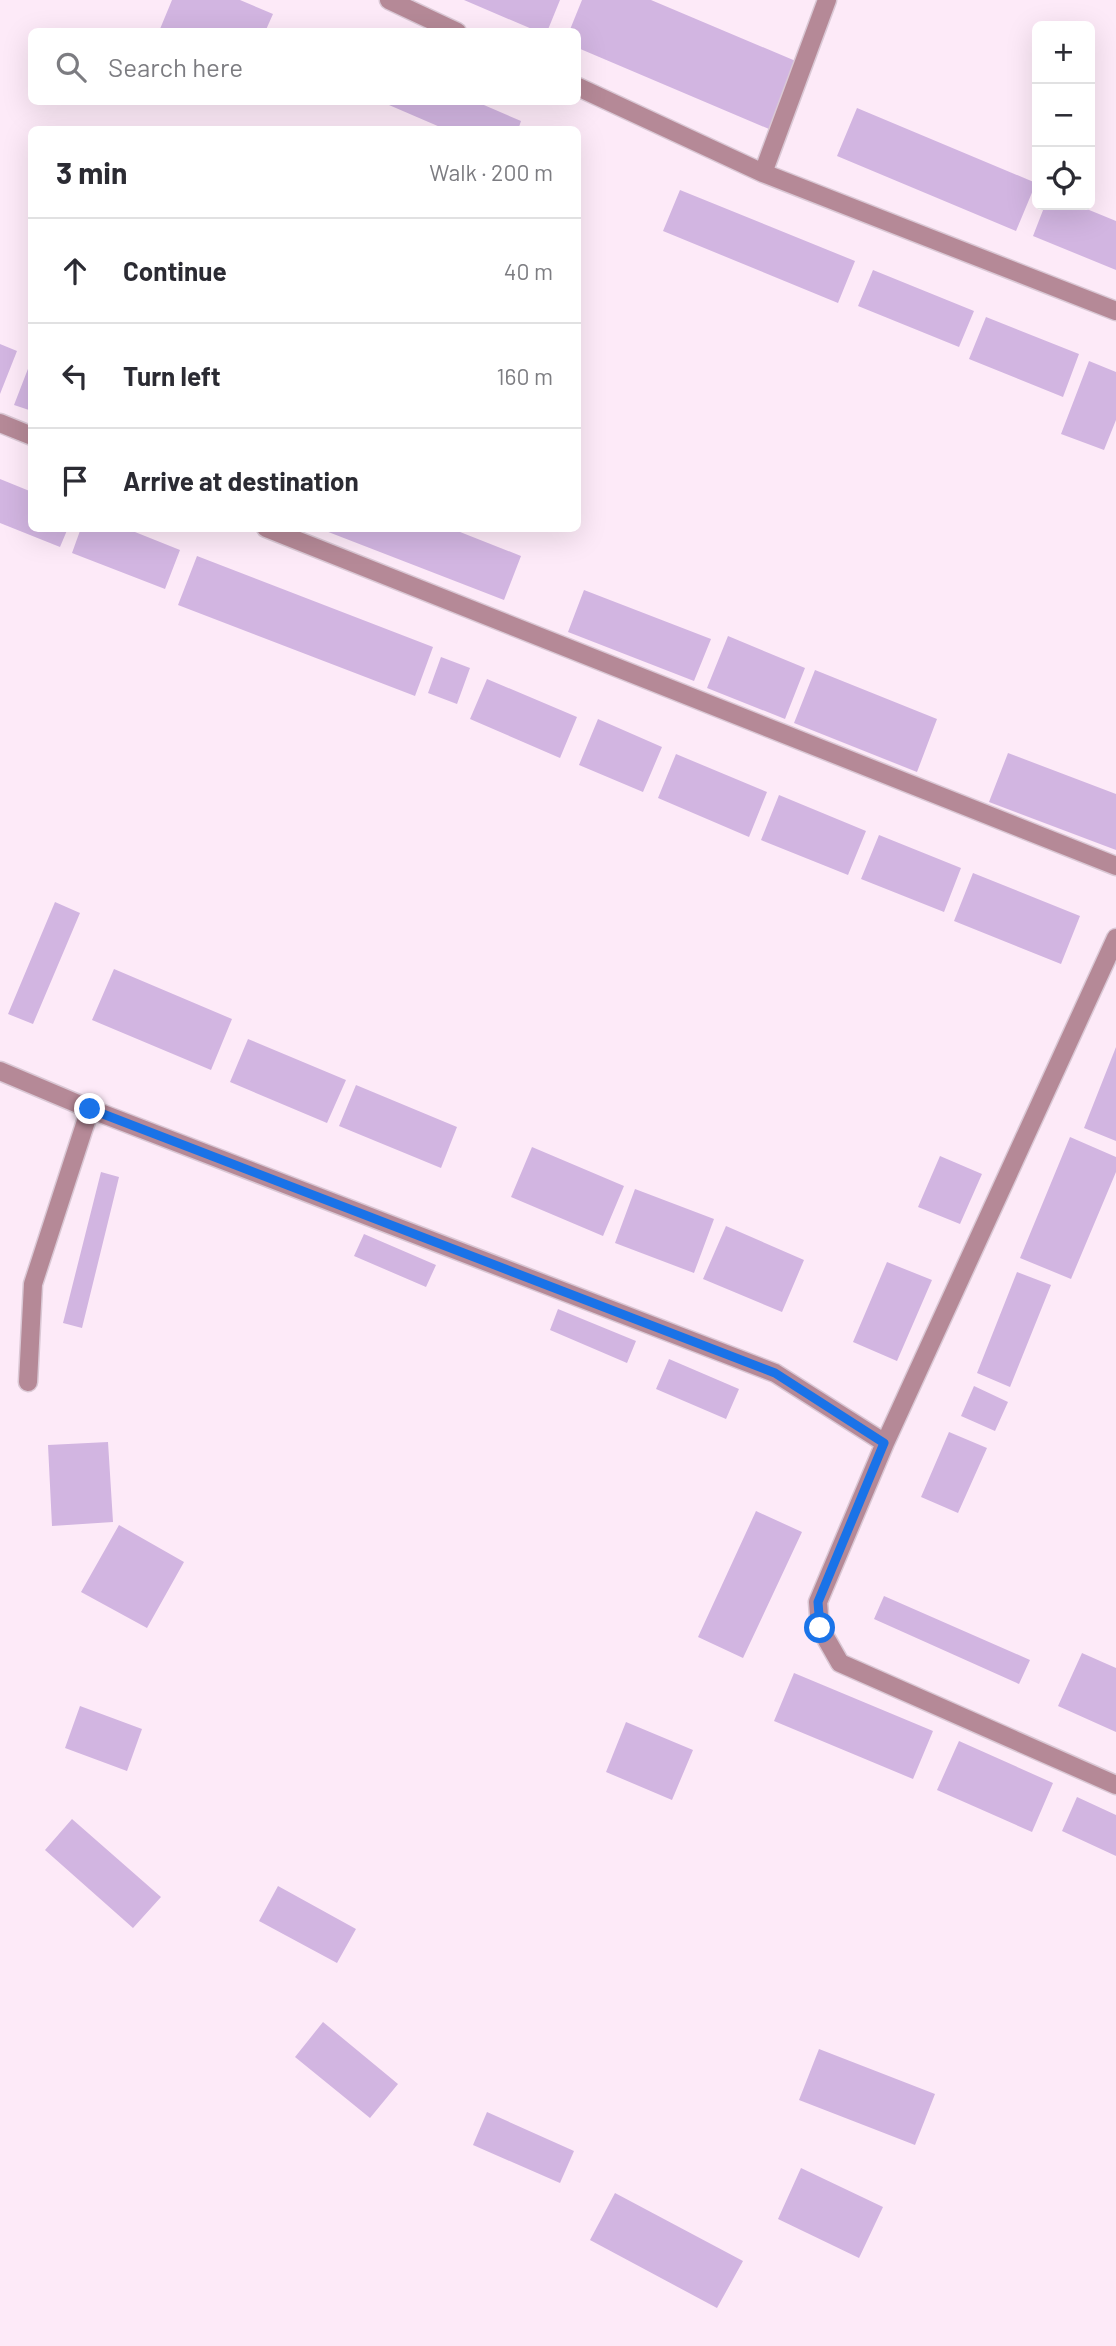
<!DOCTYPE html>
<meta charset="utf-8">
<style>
:root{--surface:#fff;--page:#f2f2f3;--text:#2b2b33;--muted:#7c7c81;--line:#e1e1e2}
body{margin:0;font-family:Barlow,sans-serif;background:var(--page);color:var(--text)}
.controls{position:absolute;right:21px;top:21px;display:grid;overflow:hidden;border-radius:10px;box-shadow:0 7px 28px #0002}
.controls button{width:63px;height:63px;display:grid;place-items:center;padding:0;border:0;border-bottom:2px solid var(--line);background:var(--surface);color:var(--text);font:35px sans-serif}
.stop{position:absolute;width:21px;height:21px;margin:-16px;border:5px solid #1a73e8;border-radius:50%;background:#fff}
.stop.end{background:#1a73e8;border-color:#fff;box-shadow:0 2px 7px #0008}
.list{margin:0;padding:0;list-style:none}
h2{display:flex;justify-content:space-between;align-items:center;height:91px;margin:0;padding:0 28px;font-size:30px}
h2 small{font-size:23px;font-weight:400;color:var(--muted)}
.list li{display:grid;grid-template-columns:46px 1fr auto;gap:21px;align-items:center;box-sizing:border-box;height:105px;padding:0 28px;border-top:2px solid var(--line)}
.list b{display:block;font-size:26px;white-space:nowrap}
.list em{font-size:23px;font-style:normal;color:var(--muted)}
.icon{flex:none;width:38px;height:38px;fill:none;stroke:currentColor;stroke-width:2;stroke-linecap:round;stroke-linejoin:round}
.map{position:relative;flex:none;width:1116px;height:2346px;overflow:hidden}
.search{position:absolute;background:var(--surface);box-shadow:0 7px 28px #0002;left:28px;top:28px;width:553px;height:77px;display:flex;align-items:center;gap:18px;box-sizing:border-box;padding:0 24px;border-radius:10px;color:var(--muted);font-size:26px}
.panel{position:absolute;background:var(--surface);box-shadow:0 7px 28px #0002;left:28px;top:126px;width:553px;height:406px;border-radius:10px}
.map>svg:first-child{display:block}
</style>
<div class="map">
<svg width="1116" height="2346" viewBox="0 0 1116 2346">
<rect width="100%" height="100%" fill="#fdeaf8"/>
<path fill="#d2b5e1" d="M172 0H240L273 14 265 32H166L160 29Z
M464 0H560L547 32H539Z
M582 0H651L798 62 769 129 578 48V32H569Z
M382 102H477L521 121 518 130H447Z
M857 108 1036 183 1016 231 837 156Z
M680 190 855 261 838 303 663 231Z
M1045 205H1077L1116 221V270L1033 236Z
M873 270 974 311 959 347 858 306Z
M986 317 1079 354 1063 397 969 359Z
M0 344 17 351 0 394Z
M31 361H32V411L14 405Z
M1089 361 1116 372V420L1104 450 1061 434Z
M0 479 32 492V528H68L60 547 0 523Z
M81 528H125L180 550 165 589 72 553Z
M318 528H450L521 556 504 600Z
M197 556 433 647 415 696 178 605Z
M584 590 711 639 694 681 568 632Z
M728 636 805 668 785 719 707 688Z
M441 657 470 668 457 704 428 693Z
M815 670 937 719 917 772 794 723Z
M487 679 577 717 560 758 470 719Z
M598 719 662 747 643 792 579 765Z
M1008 753 1116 794V850L989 802Z
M676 754 767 792 749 837 658 798Z
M779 795 866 831 848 875 761 840Z
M879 835 961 868 944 912 861 879Z
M973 873 1080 916 1061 964 954 921Z
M55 902 80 913 33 1024 8 1014Z
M114 969 232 1019 211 1070 92 1020Z
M248 1039 346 1080 327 1123 230 1082Z
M1116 1047V1141L1084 1128Z
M356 1085 457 1127 441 1168 339 1126Z
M1070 1137 1116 1157V1172L1071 1279 1020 1258Z
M532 1147 624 1186 603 1236 511 1197Z
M940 1156 982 1174 960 1224 918 1207Z
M101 1172 119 1177 82 1328 63 1323Z
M635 1189 714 1219 694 1273 615 1243Z
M726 1226 804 1260 782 1312 703 1279Z
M364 1234 436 1265 426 1287 354 1256Z
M887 1262 932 1280 897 1361 853 1342Z
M1017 1272 1051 1285 1010 1387 977 1373Z
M558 1309 636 1341 627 1363 550 1330Z
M669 1359 739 1389 726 1419 656 1389Z
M974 1386 1008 1402 995 1431 961 1416Z
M949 1432 987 1448 958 1513 921 1497Z
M108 1442 113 1522 52 1526 48 1445Z
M756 1511 802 1532 743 1658 698 1637Z
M119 1525 184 1562 147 1628 81 1592Z
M884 1596 1030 1660 1019 1684 874 1619Z
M1082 1653 1116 1668V1732L1058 1706Z
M794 1673 933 1731 913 1779 774 1721Z
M80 1706 142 1729 127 1771 65 1748Z
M626 1722 693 1750 672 1800 606 1772Z
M959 1741 1053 1783 1032 1832 937 1790Z
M1077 1797 1116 1815V1856L1062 1831Z
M72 1819 161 1897 133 1928 45 1850Z
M278 1886 356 1929 337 1963 259 1921Z
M323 2022 398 2084 370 2118 295 2057Z
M819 2049 935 2094 915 2145 799 2100Z
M487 2112 574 2151 560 2183 473 2145Z
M801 2168 883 2207 859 2258 778 2219Z
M615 2193 743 2261 717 2308 590 2240Z"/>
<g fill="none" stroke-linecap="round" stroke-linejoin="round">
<defs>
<path id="street" d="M389 0 457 32
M578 87 763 173 1116 311
M763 173 827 0
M0 423 32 436
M266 528 1116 866
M1116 938 885 1443 818 1602 820 1628 840 1663 1116 1785
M0 1071 90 1109 775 1373 885 1443
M28 1382 33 1284 90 1109"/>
</defs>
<use href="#street" stroke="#dac8d5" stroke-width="21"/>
<use href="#street" stroke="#b58997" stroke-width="18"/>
</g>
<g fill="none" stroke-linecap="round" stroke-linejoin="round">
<path stroke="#1a73e8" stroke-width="9" d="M90 1109 775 1373 884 1443 818 1602 820 1628"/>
</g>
</svg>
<div class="controls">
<button>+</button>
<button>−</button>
<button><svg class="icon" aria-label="locate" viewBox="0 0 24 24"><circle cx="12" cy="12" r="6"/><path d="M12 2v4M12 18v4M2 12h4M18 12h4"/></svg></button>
</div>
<div class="stop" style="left:820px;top:1628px"></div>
<div class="stop end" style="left:90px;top:1109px"></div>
<div class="search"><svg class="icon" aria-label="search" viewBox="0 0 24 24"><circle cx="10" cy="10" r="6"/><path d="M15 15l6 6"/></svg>Search here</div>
<section class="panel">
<h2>3 min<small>Walk · 200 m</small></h2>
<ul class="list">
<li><svg class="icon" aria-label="ahead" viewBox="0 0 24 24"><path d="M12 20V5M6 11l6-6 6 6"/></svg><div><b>Continue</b></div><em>40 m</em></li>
<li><svg class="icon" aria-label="left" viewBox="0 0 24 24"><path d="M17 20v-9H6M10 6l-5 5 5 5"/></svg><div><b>Turn left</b></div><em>160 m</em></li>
<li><svg class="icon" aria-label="arrive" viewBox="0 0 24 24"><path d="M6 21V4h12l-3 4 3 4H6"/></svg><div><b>Arrive at destination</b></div></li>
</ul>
</section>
</div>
